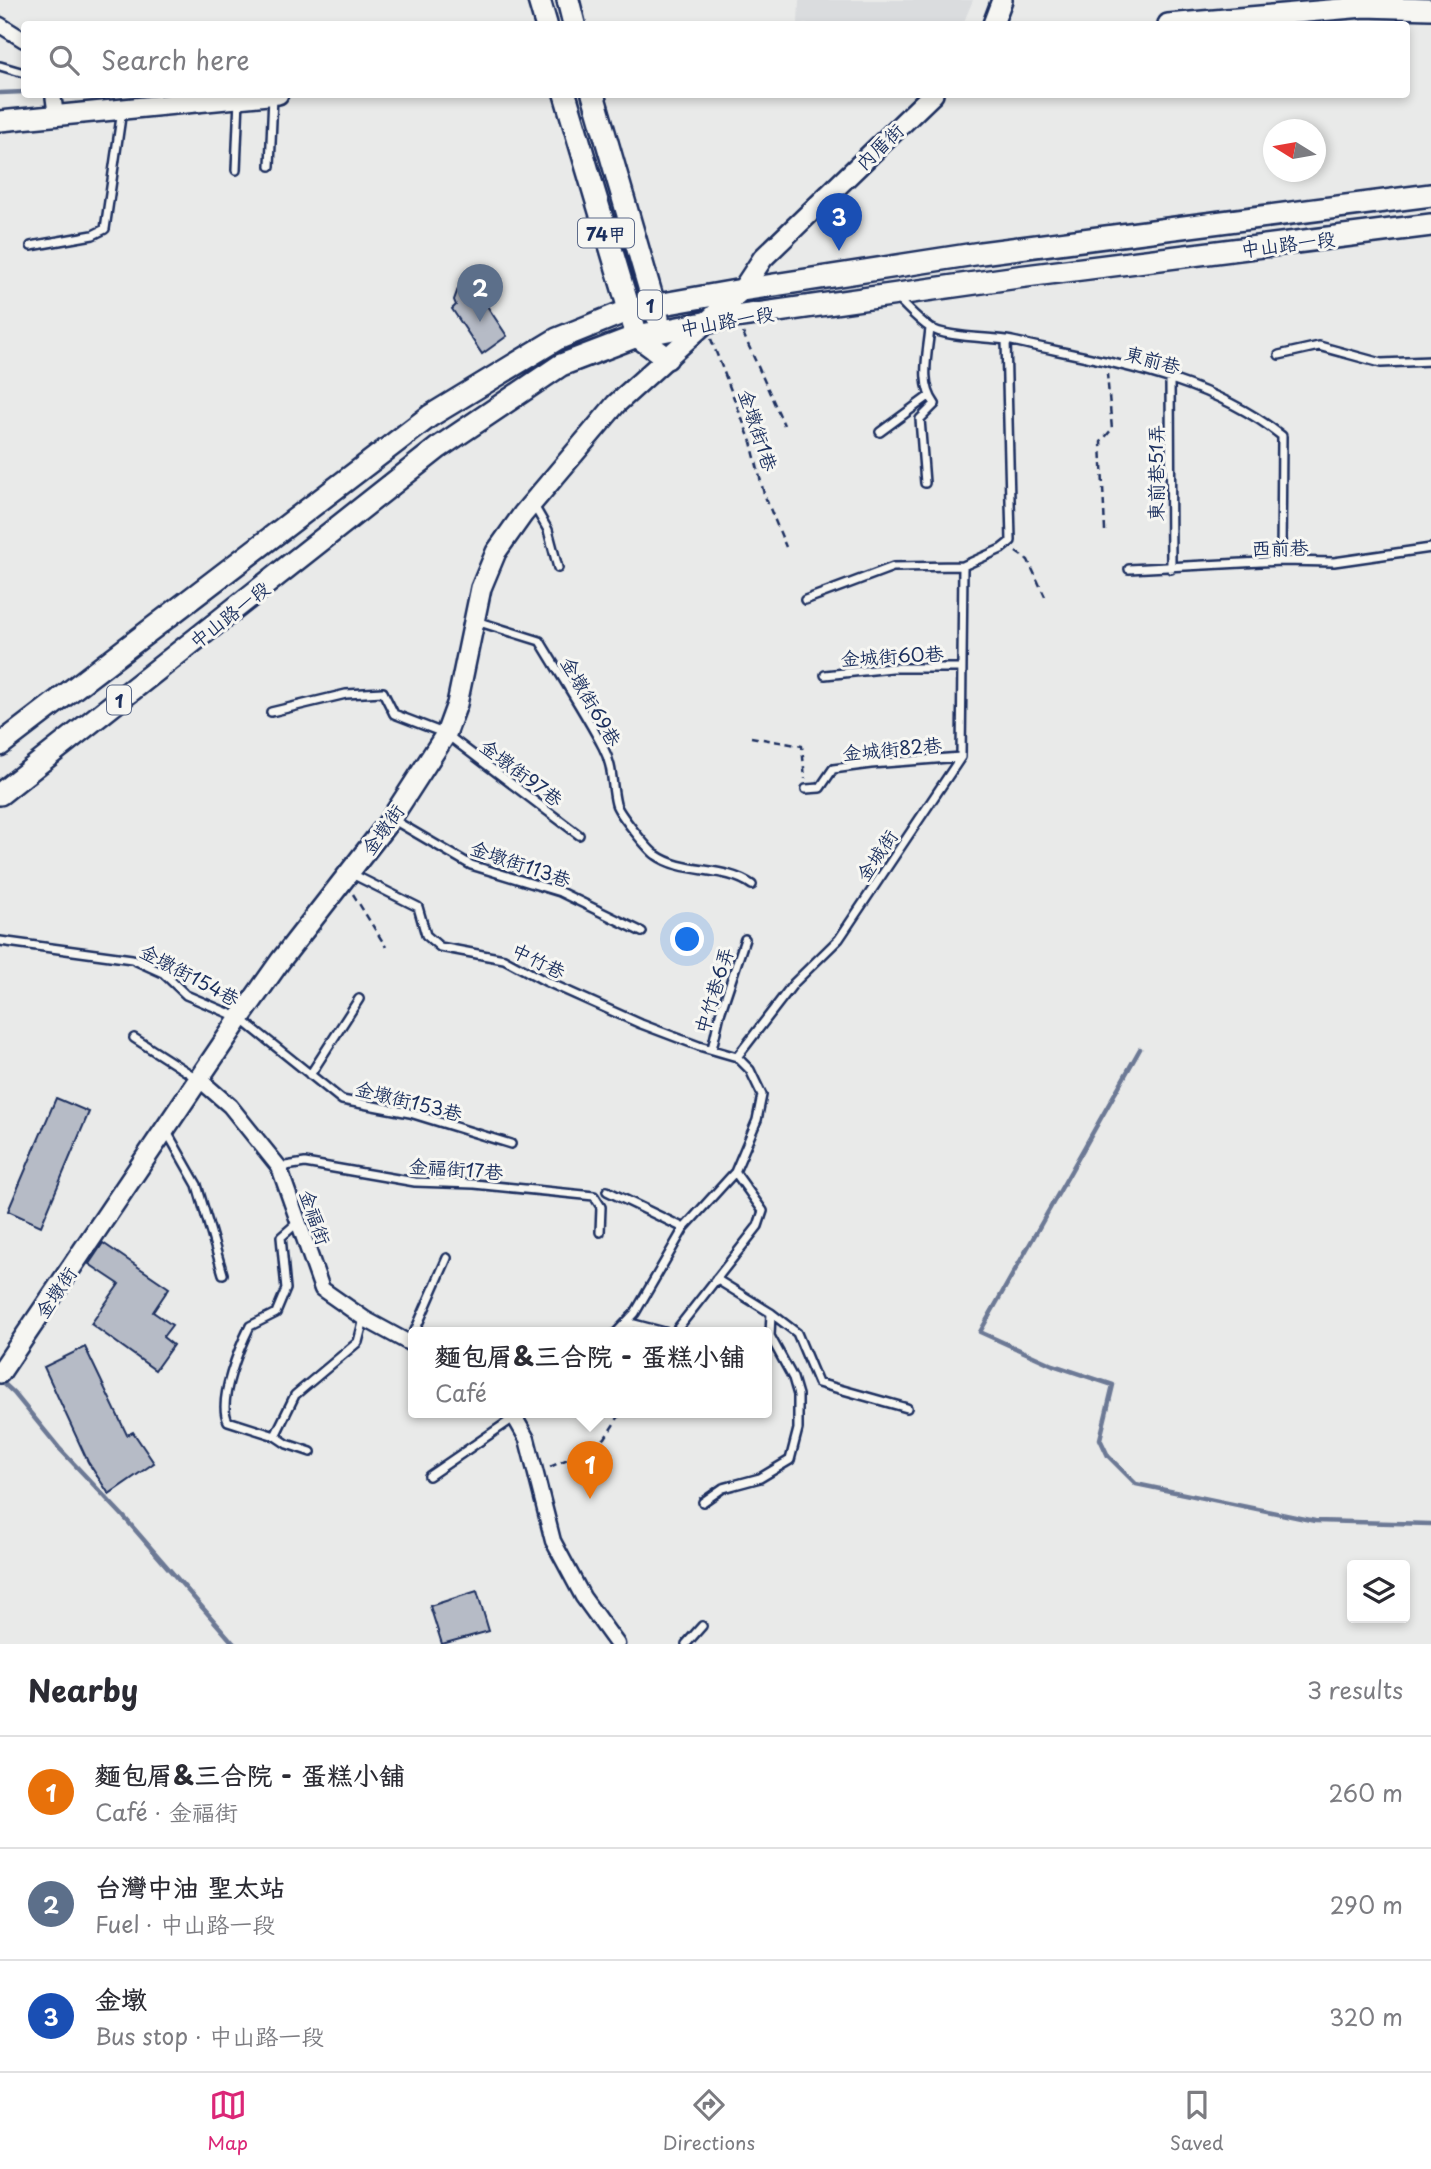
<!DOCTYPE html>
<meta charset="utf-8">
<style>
:root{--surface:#fff;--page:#f2f2f3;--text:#2b2b33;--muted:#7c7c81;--line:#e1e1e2;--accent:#db2777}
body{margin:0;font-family:"Playpen Sans","LXGW WenKai TC",sans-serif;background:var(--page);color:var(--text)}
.controls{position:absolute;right:21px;bottom:21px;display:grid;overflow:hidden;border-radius:7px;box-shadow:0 4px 10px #0003}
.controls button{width:63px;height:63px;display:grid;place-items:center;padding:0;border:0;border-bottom:2px solid var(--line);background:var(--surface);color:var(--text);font:35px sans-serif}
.compass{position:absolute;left:1263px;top:119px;width:63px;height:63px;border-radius:50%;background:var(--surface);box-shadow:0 4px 10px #0003;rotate:281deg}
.you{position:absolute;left:688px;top:940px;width:24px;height:24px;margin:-18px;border:5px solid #fff;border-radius:50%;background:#1a73e8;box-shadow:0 0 0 10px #1a73e833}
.badge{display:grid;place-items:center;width:46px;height:46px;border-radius:50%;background:var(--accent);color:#fff;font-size:23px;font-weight:700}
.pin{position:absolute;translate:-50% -58px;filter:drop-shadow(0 2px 4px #0008)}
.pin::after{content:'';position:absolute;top:37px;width:24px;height:21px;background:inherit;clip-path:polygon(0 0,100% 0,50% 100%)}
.popup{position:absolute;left:408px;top:1327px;width:364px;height:91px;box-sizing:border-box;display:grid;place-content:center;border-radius:7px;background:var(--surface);filter:drop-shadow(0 2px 5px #0005);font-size:23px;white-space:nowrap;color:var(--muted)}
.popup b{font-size:26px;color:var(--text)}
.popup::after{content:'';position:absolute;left:50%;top:100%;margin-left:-14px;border:14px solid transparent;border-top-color:var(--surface)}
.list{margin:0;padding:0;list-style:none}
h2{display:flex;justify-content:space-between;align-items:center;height:91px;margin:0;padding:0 28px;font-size:30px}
h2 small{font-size:23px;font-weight:400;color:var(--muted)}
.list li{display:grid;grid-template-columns:46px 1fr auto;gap:21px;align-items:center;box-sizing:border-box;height:112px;padding:0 28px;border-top:2px solid var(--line)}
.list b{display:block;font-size:26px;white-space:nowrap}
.list p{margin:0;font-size:23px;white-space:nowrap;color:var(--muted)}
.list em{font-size:23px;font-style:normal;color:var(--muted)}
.icon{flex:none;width:38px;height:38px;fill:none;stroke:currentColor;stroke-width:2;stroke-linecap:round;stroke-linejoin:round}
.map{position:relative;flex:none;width:1431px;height:1644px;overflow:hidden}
.search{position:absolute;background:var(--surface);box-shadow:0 4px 10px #0003;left:21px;right:21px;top:21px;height:77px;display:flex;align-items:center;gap:18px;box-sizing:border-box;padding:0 24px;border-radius:7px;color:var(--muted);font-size:26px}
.sheet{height:427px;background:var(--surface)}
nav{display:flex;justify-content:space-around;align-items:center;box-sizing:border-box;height:98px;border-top:2px solid var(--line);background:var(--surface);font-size:19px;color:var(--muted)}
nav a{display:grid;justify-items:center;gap:4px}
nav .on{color:var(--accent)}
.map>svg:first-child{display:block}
</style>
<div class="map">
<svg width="1431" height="1644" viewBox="0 0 1431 1644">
<rect width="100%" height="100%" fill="#e9eae9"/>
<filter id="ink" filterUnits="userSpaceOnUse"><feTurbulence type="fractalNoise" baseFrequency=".0143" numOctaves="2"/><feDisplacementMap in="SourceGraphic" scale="14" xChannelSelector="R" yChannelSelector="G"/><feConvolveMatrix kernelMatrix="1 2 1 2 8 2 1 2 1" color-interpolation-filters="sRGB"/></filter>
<g filter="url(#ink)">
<path fill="#dadcde" d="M799 0H973L963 24H798Z"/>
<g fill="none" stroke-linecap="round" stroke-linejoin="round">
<path stroke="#6c7995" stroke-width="4.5" d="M0 93 24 92
M1140 1049 980 1332 1053 1365 1113 1385 1100 1439 1108 1456 1136 1484 1315 1521 1431 1524
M0 1380 14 1393 59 1448 124 1517 234 1644"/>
</g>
<path fill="#b6bbc6" stroke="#1b2f5e" stroke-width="2" d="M465 285 471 295 477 291 507 336 482 354 452 309 456 305 454 300 458 289Z
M56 1098 89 1112 41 1226 8 1211Z
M103 1243 169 1288 153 1312 172 1325 163 1337 173 1345 155 1370 91 1324 119 1284 89 1264Z
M85 1347 127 1435 133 1432 154 1463 109 1494 88 1462 44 1367Z
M477 1591 489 1631 442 1644 430 1606Z"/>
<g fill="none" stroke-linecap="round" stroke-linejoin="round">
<defs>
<path id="lane" d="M0 66 24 73
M270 166 273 96
M236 170 239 99
M31 246 93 235 105 229 122 110
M897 298C907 307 917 319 929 327 944 338 992 337 1012 341 1105 362 1206 375 1282 436L1281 561
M1279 355 1319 346 1381 363 1431 361
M1170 378 1171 569
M880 432 929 396
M925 483 920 419 935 404C919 383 928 353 930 328
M533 504 548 530 558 568
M1129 569 1281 561 1334 562 1431 548
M805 600 893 567 963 566
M476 621 540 641C561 676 584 711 603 747 614 768 611 784 616 804 618 812 648 850 656 855 684 875 724 865 752 885
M825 675 892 668H961
M271 712 346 694 383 692 394 714 446 734 579 835
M806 789 820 788 833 769 871 764 961 757
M392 819 471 865 560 892 642 932
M350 873 418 907 426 935 440 947 504 959 545 981 641 1024 699 1046 737 1057
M0 941 132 959 163 973 186 995 240 1018 342 1100 410 1113 511 1144
M134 1038 198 1079
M712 1049 720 1014 745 939
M310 1075 359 999
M167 1132 197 1185 223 1274
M279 1167 305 1163 415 1182 474 1184 594 1196 601 1207 600 1232
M607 1191 684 1228
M297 1223 281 1237 286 1289 276 1313 250 1326C240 1346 217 1401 228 1421L275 1436 287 1444 311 1452
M716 1279 771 1313 797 1333 818 1383 907 1408
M624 1326 634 1324 668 1333
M414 1333 447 1258
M616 1333 635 1313 684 1228 735 1172 757 1120 762 1095 750 1070 737 1057 794 983 839 939 961 757 963 566 1001 549 1011 541 1006 340
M674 1333 758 1226 763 1211 735 1172
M275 1436 295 1395 358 1342 364 1319
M429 1476 521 1413
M703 1502 723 1488 760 1478 790 1460 798 1429V1395L793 1378 770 1336 771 1313
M686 1644 702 1626"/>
<path id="street" d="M0 25 24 40
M53 94 56 116
M200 1080 230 1106 279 1167 322 1289 365 1319 413 1345
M508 1413 515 1418 527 1439 553 1541 583 1597 617 1644"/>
<path id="secondary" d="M993 24 1002 0
M1168 24 1364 7 1431 9
M0 121 278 94
M0 1373 240 1018 281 960 391 819 446 734 457 704 481 588 496 552 523 514 616 404 742 290 763 258 933 94"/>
<path id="primary" d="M539 0 546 24
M568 0 574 24
M565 94 637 336 667 358
M593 94 658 318
M0 745 430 416 557 339 629 310 742 290 981 253 1431 195
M0 794 438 448 561 365 637 336 735 317 1018 277 1431 225"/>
</defs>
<use href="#lane" stroke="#1b2f5e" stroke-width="12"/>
<use href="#street" stroke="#1b2f5e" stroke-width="19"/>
<use href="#secondary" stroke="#1b2f5e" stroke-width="24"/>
<use href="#primary" stroke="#1b2f5e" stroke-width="26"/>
<path stroke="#1b2f5e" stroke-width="2.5" stroke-dasharray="7 5" stroke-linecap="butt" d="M743 333 784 425
M711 339 751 442 764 494 786 547
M1105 531 1101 442 1112 429 1107 374
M1016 552 1028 560 1047 601
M751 737 802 746 805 779
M353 894 386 947
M550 1467 594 1447 605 1438 621 1413"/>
<use href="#lane" stroke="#f6f6f2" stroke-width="7"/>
<use href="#street" stroke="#f6f6f2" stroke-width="14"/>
<use href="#secondary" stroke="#f6f6f2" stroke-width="19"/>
<use href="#primary" stroke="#f6f6f2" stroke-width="21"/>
</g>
</g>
<g text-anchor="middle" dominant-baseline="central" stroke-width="6" stroke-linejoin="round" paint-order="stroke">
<g fill="#f6f6f2" stroke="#5d6b8a" stroke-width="2">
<rect x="578" y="218.5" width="56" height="29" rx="5"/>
<rect x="638" y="290.5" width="24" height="29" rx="5"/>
<rect x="107" y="685.5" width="24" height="29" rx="5"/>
</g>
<g font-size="18" font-weight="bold" fill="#1b2f5e">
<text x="606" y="233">74甲</text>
<text x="650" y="305">1</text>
<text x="119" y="700">1</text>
</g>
<g font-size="19" fill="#1b2f5e" stroke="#f6f6f2">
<text transform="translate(879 146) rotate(-44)">內厝街</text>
<text transform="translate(1288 243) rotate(-7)">中山路一段</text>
<text transform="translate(727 320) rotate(-10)">中山路一段</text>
<text transform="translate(1153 359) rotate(15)">東前巷</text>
<text transform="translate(759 430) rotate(72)">金墩街1巷</text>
<text transform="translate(1155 473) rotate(-90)">東前巷51弄</text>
<text transform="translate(1280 547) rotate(-1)">西前巷</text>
<text transform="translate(229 614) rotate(-38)">中山路一段</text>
<text transform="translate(892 655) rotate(-3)">金城街60巷</text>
<text transform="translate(592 701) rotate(60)">金墩街69巷</text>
<text transform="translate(892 748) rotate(-5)">金城街82巷</text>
<text transform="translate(522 772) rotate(37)">金墩街97巷</text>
<text transform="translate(382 829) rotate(-54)">金墩街</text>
<text transform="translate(876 855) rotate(-56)">金城街</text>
<text transform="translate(521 863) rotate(19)">金墩街113巷</text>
<text transform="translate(539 960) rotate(26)">中竹巷</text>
<text transform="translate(190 974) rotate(28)">金墩街154巷</text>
<text transform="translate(713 990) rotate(-73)">中竹巷6弄</text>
<text transform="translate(409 1100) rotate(14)">金墩街153巷</text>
<text transform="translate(456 1168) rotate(4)">金福街17巷</text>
<text transform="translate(316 1217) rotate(71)">金福街</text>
<text transform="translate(55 1292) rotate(-56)">金墩街</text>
</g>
</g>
</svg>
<div class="controls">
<button><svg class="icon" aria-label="layers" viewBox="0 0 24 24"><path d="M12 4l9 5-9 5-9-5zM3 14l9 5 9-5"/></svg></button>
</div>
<svg class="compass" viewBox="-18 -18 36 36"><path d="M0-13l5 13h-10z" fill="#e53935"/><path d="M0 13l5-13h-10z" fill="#7c7c81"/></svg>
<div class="you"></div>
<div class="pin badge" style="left:590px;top:1499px;background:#e8710a">1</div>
<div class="popup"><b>麵包屑&amp;三合院 - 蛋糕小舖</b>Café</div>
<div class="pin badge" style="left:480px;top:322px;background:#5c6f8a">2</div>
<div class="pin badge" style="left:839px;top:251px;background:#1a4fb4">3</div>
<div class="search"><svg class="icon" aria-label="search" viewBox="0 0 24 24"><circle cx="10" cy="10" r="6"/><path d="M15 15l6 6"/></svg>Search here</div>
</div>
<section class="sheet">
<h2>Nearby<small>3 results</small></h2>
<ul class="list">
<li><span class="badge" style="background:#e8710a">1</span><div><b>麵包屑&amp;三合院 - 蛋糕小舖</b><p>Café · 金福街</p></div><em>260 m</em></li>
<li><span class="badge" style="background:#5c6f8a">2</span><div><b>台灣中油 聖太站</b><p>Fuel · 中山路一段</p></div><em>290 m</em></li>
<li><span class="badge" style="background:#1a4fb4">3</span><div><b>金墩</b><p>Bus stop · 中山路一段</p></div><em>320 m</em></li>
</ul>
</section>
<nav>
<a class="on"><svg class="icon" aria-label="map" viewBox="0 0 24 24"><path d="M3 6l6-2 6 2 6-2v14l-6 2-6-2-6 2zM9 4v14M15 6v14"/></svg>Map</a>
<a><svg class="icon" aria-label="directions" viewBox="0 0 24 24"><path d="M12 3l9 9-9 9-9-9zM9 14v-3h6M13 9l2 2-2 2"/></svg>Directions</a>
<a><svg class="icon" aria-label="saved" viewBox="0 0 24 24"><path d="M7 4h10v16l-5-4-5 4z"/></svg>Saved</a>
</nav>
